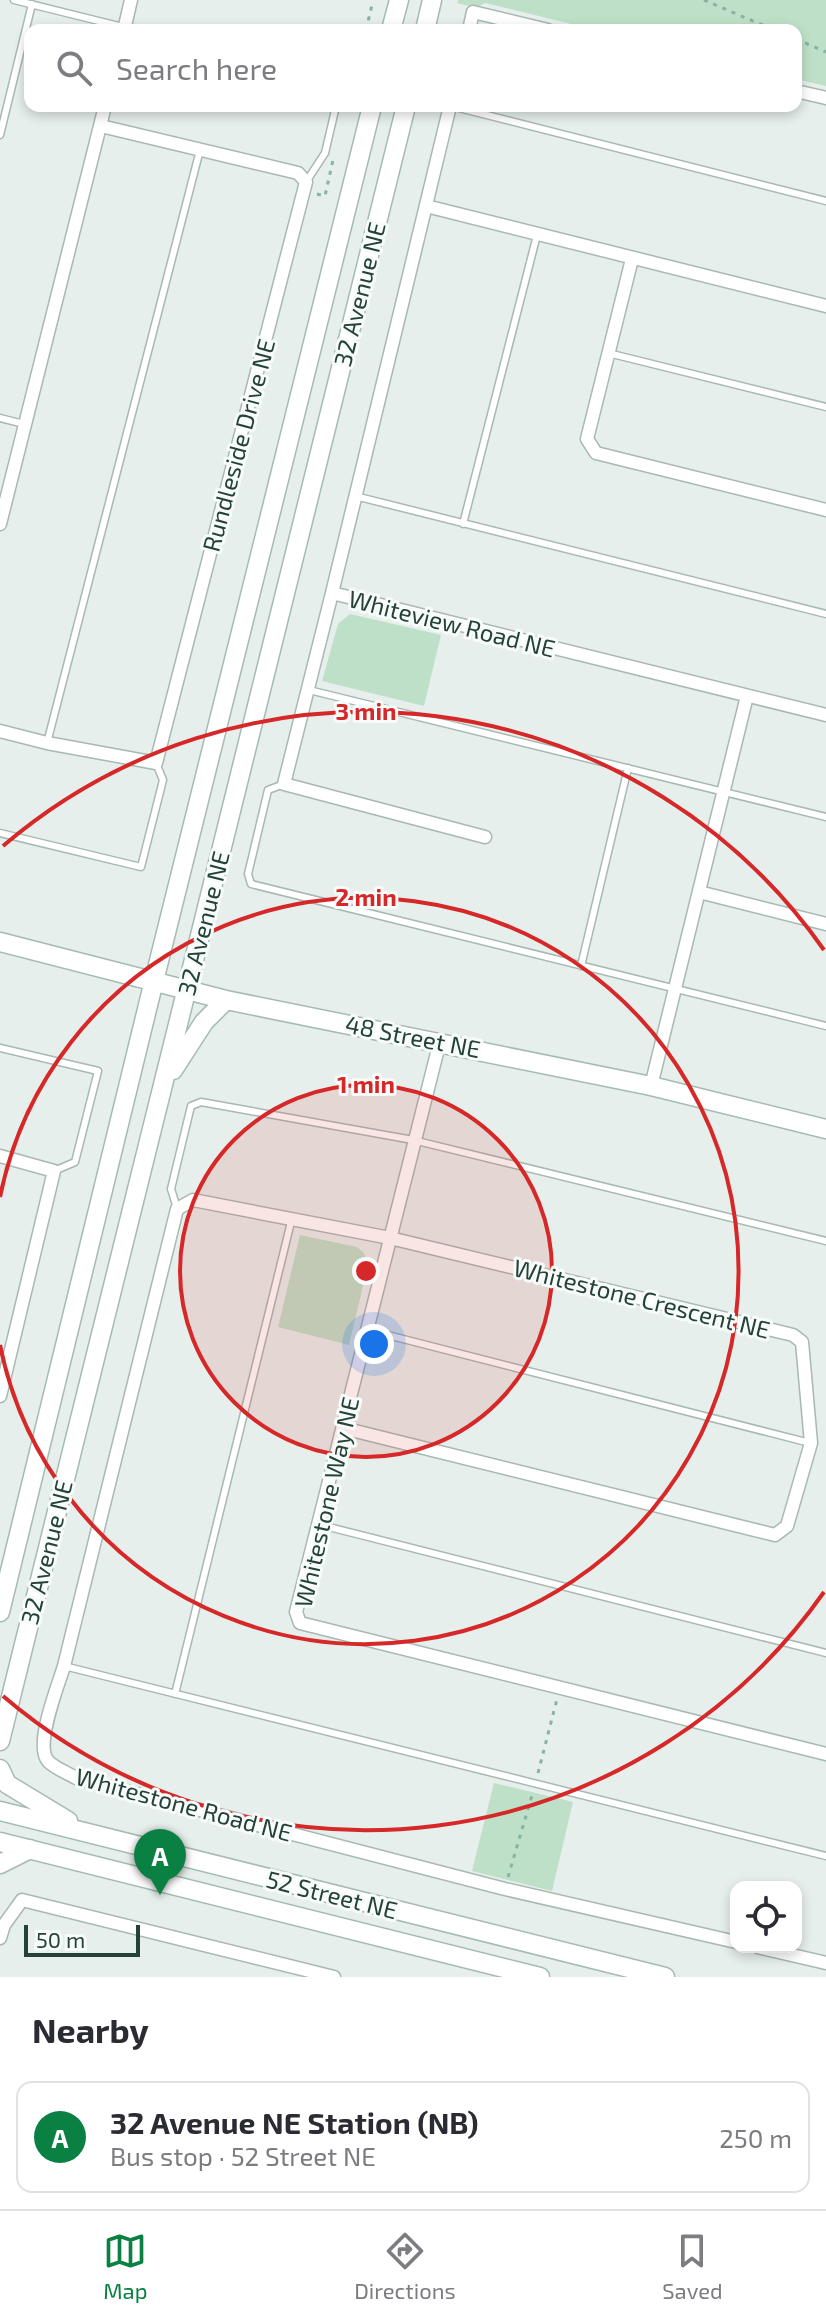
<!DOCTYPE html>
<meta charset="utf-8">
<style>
:root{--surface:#fff;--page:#f7f7f7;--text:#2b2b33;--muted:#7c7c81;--line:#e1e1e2;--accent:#0b8043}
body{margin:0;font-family:"Exo 2",sans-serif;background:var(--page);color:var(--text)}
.controls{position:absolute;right:24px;bottom:24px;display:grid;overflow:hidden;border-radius:16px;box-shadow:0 4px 12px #0003}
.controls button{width:72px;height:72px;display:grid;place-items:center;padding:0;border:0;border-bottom:2px solid var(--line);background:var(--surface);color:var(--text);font:40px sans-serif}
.scale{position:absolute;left:24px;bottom:20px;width:116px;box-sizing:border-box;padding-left:8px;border:4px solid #24423a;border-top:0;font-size:22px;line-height:28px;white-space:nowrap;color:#24423a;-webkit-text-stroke:6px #f7fbf9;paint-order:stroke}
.you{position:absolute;left:374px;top:1344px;width:28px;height:28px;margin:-20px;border:6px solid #fff;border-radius:50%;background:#1a73e8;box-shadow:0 0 0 12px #1a73e833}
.badge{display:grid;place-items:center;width:52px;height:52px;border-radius:50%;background:var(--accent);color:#fff;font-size:26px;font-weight:700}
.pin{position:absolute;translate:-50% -66px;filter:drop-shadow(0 2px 4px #0008)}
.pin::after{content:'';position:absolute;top:42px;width:28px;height:24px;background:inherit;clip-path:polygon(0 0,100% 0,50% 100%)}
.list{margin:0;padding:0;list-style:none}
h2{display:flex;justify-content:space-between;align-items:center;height:104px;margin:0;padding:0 32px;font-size:34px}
h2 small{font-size:26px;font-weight:400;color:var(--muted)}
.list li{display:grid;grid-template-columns:52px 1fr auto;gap:24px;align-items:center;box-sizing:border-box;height:112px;margin:0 16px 16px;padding:0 16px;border:2px solid var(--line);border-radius:16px}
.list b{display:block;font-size:30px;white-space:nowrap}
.list p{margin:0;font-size:26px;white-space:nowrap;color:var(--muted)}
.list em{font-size:26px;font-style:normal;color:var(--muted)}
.icon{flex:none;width:44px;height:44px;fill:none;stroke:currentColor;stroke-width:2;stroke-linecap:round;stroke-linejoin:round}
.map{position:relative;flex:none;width:826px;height:1977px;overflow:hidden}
.search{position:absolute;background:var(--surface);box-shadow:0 4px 12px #0003;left:24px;right:24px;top:24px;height:88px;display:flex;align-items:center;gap:20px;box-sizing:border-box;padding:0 28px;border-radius:16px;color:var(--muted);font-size:30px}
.sheet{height:232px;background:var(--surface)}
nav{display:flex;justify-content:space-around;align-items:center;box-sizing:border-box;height:112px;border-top:2px solid var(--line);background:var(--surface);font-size:22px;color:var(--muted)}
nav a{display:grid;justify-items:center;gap:4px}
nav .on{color:var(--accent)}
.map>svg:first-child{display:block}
</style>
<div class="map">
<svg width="826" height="1977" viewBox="0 0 826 1977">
<rect width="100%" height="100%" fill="#e6efeb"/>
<path fill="#bfe0c8" d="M458 0H826V86L796 79V30H596L485 3 476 8 457 3Z
M350 614 441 635 424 706 322 681 338 624Z
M300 1235 357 1247 364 1253 368 1265 349 1345 278 1327Z
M494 1783 573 1802 552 1891 472 1871Z"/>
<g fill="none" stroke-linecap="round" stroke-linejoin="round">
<defs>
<path id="lane" d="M14 0 135 30
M451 106 826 201
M0 135 32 4
M306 182 325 153 336 106
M608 353 826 407
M0 418 24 424
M355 496 826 614
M463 524 537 235
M309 690 826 817
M47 743 200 150
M284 784 268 790 248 874 251 884 826 1026
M0 833 141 867 163 780 156 763
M581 966 628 768
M0 1048 98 1071 75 1162 54 1171
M177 1208 171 1189 191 1106 201 1102 413 1140 826 1241
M368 1330 810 1443
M317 1524 826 1653
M64 1666 826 1856
M175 1694 292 1218"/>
<path id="street" d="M124 30 131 0
M469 30 473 12 548 30
M796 91 826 98
M450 106 332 593 826 715
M426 206 826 306
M632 259 587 439 596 453 826 510
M0 524 105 106
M332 593 284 784 485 837
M0 731 47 743 156 763 306 182 298 173 101 126
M699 892 826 924
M440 1041 296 1612 300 1623 826 1754
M651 1086 747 696
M0 1156 54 1171 0 1396
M343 1428 775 1535 787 1526 811 1443 802 1342 793 1335 390 1238 193 1200 177 1209 64 1666C58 1686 34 1745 48 1761 54 1768 68 1773 76 1778L505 1889 736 1942
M0 1938 4 1925 22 1900 334 1977
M757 1947 826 1963"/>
<path id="secondary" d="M391 30 399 0
M425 30 432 0
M0 942 226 1000 651 1086 826 1129
M173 1070 204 1022 226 1000
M0 1612 149 1001 372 106
M0 1741 406 106
M0 1769 7 1784 68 1821
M0 1811 665 1977
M0 1842 540 1977
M0 1864 30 1849"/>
</defs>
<use href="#lane" stroke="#a8b8b2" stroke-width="9"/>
<use href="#street" stroke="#a8b8b2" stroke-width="15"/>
<use href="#secondary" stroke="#a4bbb3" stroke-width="21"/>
<path stroke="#86b3a5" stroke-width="3" stroke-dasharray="4 6" stroke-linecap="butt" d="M704 0 774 30
M366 30 372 5
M796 39 826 52
M317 194 325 196 333 160
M538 1773 557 1699
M508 1877 533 1792"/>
<use href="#lane" stroke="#fff" stroke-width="6"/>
<use href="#street" stroke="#fff" stroke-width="12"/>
<use href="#secondary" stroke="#fff" stroke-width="18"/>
</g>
<circle cx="366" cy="1271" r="186" fill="#d62828" fill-opacity=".12"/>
<g fill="none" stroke="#d62828" stroke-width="4">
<circle cx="366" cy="1271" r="186"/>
<path d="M0 1197A373 373 0 1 1 0 1345"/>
<path d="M824 1592A559 559 0 0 1 3 1696M3 846A559 559 0 0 1 824 950"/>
</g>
<g text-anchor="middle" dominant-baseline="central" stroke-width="6" stroke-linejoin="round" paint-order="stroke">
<g font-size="24" fill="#24423a" stroke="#f7fbf9">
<text transform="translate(359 294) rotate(-76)">32 Avenue NE</text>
<text transform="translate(238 445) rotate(-75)">Rundleside Drive NE</text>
<text transform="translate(452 623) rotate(14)">Whiteview Road NE</text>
<text transform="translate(203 923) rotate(-76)">32 Avenue NE</text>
<text transform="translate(413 1036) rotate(11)">48 Street NE</text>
<text transform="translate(642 1298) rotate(14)">Whitestone Crescent NE</text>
<text transform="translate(326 1502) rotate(-77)">Whitestone Way NE</text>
<text transform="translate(46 1552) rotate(-76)">32 Avenue NE</text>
<text transform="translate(184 1804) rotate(15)">Whitestone Road NE</text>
<text transform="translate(332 1894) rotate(14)">52 Street NE</text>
</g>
</g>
<circle cx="366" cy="1271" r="12" fill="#d62828" stroke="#f7fbf9" stroke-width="4"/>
<g font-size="24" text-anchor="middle" font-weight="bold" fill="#d62828" stroke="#f7fbf9" stroke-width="6" stroke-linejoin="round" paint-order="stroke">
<text x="366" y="720">3 min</text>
<text x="366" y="906">2 min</text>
<text x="366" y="1093">1 min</text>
</g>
</svg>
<div class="controls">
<button><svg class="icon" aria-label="locate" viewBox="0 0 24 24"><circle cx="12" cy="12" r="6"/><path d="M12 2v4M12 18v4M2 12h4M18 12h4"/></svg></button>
</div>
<div class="scale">50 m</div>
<div class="you"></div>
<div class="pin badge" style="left:160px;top:1895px">A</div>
<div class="search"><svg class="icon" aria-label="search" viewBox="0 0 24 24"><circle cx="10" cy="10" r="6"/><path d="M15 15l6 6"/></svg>Search here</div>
</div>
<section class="sheet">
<h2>Nearby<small></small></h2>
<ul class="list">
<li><span class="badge">A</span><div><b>32 Avenue NE Station (NB)</b><p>Bus stop · 52 Street NE</p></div><em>250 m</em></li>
</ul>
</section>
<nav>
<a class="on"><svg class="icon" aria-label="map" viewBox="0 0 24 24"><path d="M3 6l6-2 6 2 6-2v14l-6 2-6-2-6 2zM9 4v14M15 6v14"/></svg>Map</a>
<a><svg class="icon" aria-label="directions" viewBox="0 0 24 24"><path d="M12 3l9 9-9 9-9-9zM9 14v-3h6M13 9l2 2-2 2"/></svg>Directions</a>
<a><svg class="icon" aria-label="saved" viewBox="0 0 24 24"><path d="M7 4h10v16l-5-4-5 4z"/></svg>Saved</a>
</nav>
